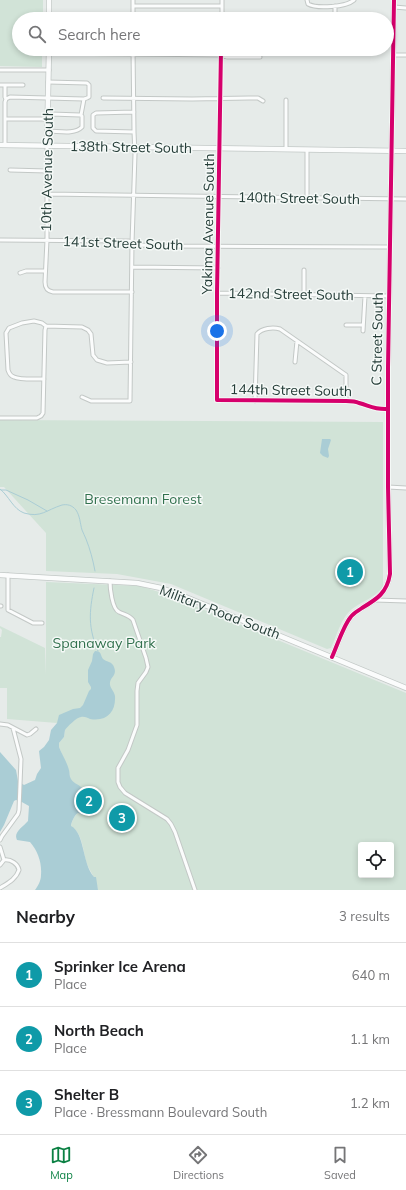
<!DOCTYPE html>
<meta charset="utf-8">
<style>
:root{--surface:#fff;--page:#f6f6f6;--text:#202124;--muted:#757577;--line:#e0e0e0;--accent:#0b8043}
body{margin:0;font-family:Mulish,sans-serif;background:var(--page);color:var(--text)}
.controls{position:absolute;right:12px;bottom:12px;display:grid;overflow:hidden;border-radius:4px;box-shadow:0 2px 6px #0003}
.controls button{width:36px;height:36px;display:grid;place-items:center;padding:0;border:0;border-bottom:1px solid var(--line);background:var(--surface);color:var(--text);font:20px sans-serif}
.you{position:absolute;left:217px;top:331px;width:14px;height:14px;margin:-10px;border:3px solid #fff;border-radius:50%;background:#1a73e8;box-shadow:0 0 0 6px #1a73e833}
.badge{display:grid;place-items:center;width:26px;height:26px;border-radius:50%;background:var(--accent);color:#fff;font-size:13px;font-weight:700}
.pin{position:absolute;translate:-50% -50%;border:2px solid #fff;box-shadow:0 1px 4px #0006}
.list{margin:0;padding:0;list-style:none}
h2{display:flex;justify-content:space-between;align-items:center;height:52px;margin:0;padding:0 16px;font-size:17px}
h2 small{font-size:13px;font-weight:400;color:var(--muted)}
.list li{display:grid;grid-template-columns:26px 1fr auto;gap:12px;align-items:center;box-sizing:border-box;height:64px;padding:0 16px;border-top:1px solid var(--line)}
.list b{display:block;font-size:15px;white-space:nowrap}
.list p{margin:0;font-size:13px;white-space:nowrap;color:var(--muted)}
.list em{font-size:13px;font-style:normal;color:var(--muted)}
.icon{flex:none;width:22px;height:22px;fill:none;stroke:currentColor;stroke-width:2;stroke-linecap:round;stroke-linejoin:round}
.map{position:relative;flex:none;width:406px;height:890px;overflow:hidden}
.search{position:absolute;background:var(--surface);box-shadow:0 2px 6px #0003;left:12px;right:12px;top:12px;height:44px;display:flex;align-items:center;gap:10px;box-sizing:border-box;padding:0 14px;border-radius:22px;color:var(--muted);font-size:15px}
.sheet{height:244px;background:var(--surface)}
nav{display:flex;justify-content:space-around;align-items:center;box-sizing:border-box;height:56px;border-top:1px solid var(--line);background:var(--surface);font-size:11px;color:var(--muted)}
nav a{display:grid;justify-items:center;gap:2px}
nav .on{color:var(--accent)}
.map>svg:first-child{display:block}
</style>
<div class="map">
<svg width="406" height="890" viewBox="0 0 406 890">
<rect width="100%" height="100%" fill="#e6ebe9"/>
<path fill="#d1e3d7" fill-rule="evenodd" d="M0 0H43V19H19V49H42V67L0 66Z
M0 420 383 422V587C373 599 364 600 352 609 341 618 337 635 331 648L327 649 171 584 117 574 46 571V533L4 487H0Z
M46 582 140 586 156 591 195 606 406 693V890H98C97 886 96 881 94 878 92 873 89 869 87 864 83 853 83 832 71 827 71 823 75 814 78 813L84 815 70 778 69 771 59 747V743L64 737 65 730 57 723 7 719V688H0V637H1L2 630 0 628V626L45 648 46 675ZM361 845H391V875H361Z"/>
<path fill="#aacdd5" d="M322 439H330L331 440 328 449 329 456 328 458 323 456 320 453Z
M95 651C102 651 100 655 103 659 107 662 110 661 113 665 119 676 109 676 110 685 111 689 114 691 115 696 116 712 107 722 90 719 88 718 84 716 81 717 77 717 67 727 65 730L64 737 59 743V747C62 755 67 762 69 770 70 773 69 776 71 779 73 783 78 784 81 787 88 793 92 809 84 815L78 813C75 814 71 823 71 826 85 833 82 864 94 877H96L98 890H35C38 886 41 881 41 875 42 863 38 851 30 842L17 840C13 832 23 827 28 821L29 806 20 801 16 800 14 801 4 825 0 832V752L16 770 18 781 24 785 35 780 37 774 41 768 39 751 44 747 49 740 51 730 57 723 59 715 73 709 80 708 83 705 89 691 91 689V687L88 682V670L92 661 93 654Z"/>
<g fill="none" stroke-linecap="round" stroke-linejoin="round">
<path stroke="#aacdd5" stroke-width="1" d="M0 489C9 496 13 509 24 513 41 518 46 510 62 505 67 504 72 505 76 510 80 516 80 523 82 530 83 533 85 536 86 539 90 549 93 560 95 571
M1 490H6L28 500 47 511
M94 588C89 612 88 628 98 651"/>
<defs>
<path id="street" d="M307 0 308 4C317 9 346 7 354 0
M133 6H222
M335 6V19
M394 7 406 8
M49 19H72
M133 19V0
M222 19V0
M221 49 217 293V400L346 401C350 401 355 401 359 403 370 406 375 410 388 409
M49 53 221 55 227 57H260
M393 55H406
M0 70H49
M0 85H5V97L6 99 5 102V145
M5 85H23
M103 98 192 99 249 98H258L263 101
M6 99 10 97 84 99 87 98 89 97V85L87 83 48 82
M134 112 96 113 93 115V128L96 131 134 132
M81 115 84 99
M5 119H45L51 114 80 115 82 116V127C74 135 59 131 48 131
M47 146V240L45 282C45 288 47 291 53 292H132
M286 149V100
M307 150V198
M10 170 47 171
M47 194 406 199
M0 240 125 241H129L138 245 166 246 390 247
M132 267 218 268
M20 273 26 271H45
M217 293 389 296
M304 294V270
M346 325H362
M363 331 365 296
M295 362 297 341
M44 379C36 379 20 380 14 377 10 376 9 373 8 370L6 333 9 328 22 323 34 321 42 323 46 326 82 327 88 330 91 334 93 355 97 360 107 363 131 362
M82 397 91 401H130L132 243 135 154 134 132 133 49
M255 401 257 334C262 328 273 327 280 329L346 375V401
M0 418H37L41 416 43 413 45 330 46 326
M388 487 406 488
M8 575V610L33 623H42
M110 581C110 588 112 609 119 612 125 615 129 615 133 620L146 658 148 667 146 672 138 683 137 691V725L128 750 118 768V782L120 787 125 793 167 819 171 824 175 832 195 890
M375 600 406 601
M0 606H1
M0 724 8 725 27 735 30 734 36 729
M0 840 2 836 18 814 19 810 21 759 13 728
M0 847 4 860
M0 865 4 860
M0 888C8 883 16 879 19 870 18 864 11 859 4 860"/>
<path id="secondary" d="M49 19V0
M0 145 406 151
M47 146 49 49
M0 575 137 583 161 588 183 596 406 688
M332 657C337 646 343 627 350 618 353 613 358 611 362 608 377 599 387 593 390 574L388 487V367L394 0"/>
</defs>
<use href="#street" stroke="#c3c8c6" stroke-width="5"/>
<use href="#secondary" stroke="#c2c8c6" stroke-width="6"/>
<use href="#street" stroke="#fbfcfc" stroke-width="3"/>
<use href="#secondary" stroke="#fbfcfc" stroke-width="4.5"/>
<defs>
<path id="cycleway" d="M221 49 217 293V400L346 401C350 401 355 401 359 403 370 406 375 410 388 409
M332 657C337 646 343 627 350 618 353 613 358 611 362 608 377 599 387 593 390 574L388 487V367L394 0"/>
</defs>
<use href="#cycleway" stroke="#f5f9f7" stroke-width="6"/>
<use href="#cycleway" stroke="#d6006c" stroke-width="4"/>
</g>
<g text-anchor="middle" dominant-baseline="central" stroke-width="3" stroke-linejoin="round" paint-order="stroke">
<g font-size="14" fill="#253d38" stroke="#f5f9f7">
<text transform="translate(131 147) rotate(1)">138th Street South</text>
<text transform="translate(47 170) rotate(-89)">10th Avenue South</text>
<text transform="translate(299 198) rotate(1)">140th Street South</text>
<text transform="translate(208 224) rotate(-89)">Yakima Avenue South</text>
<text transform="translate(123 243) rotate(2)">141st Street South</text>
<text transform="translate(291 294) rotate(1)">142nd Street South</text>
<text transform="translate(377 339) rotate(-89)">C Street South</text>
<text transform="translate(291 390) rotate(1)">144th Street South</text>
<text transform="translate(220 612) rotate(21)">Military Road South</text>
</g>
<g font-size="14" fill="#32714e" stroke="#f5f9f7">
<text x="143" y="499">Bresemann Forest</text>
<text x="104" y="643">Spanaway Park</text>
</g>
</g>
</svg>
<div class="controls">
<button><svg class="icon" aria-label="locate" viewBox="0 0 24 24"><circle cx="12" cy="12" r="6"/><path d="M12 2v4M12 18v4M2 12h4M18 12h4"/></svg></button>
</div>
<div class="you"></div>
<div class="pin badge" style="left:350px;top:572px;background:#0f9aa8">1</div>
<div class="pin badge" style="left:89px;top:801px;background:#0f9aa8">2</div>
<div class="pin badge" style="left:122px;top:818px;background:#0f9aa8">3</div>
<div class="search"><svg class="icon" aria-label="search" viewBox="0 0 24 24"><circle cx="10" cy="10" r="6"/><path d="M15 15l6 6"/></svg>Search here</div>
</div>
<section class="sheet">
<h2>Nearby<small>3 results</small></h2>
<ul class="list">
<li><span class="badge" style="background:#0f9aa8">1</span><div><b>Sprinker Ice Arena</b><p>Place</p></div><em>640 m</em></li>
<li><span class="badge" style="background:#0f9aa8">2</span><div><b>North Beach</b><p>Place</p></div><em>1.1 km</em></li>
<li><span class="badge" style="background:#0f9aa8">3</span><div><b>Shelter B</b><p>Place · Bressmann Boulevard South</p></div><em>1.2 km</em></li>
</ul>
</section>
<nav>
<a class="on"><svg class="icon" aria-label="map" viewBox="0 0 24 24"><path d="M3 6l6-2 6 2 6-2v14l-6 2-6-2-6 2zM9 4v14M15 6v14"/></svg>Map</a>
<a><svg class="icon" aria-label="directions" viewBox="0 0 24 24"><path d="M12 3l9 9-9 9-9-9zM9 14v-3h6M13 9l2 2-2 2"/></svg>Directions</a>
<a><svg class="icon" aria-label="saved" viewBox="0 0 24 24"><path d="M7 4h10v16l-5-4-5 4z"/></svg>Saved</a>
</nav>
